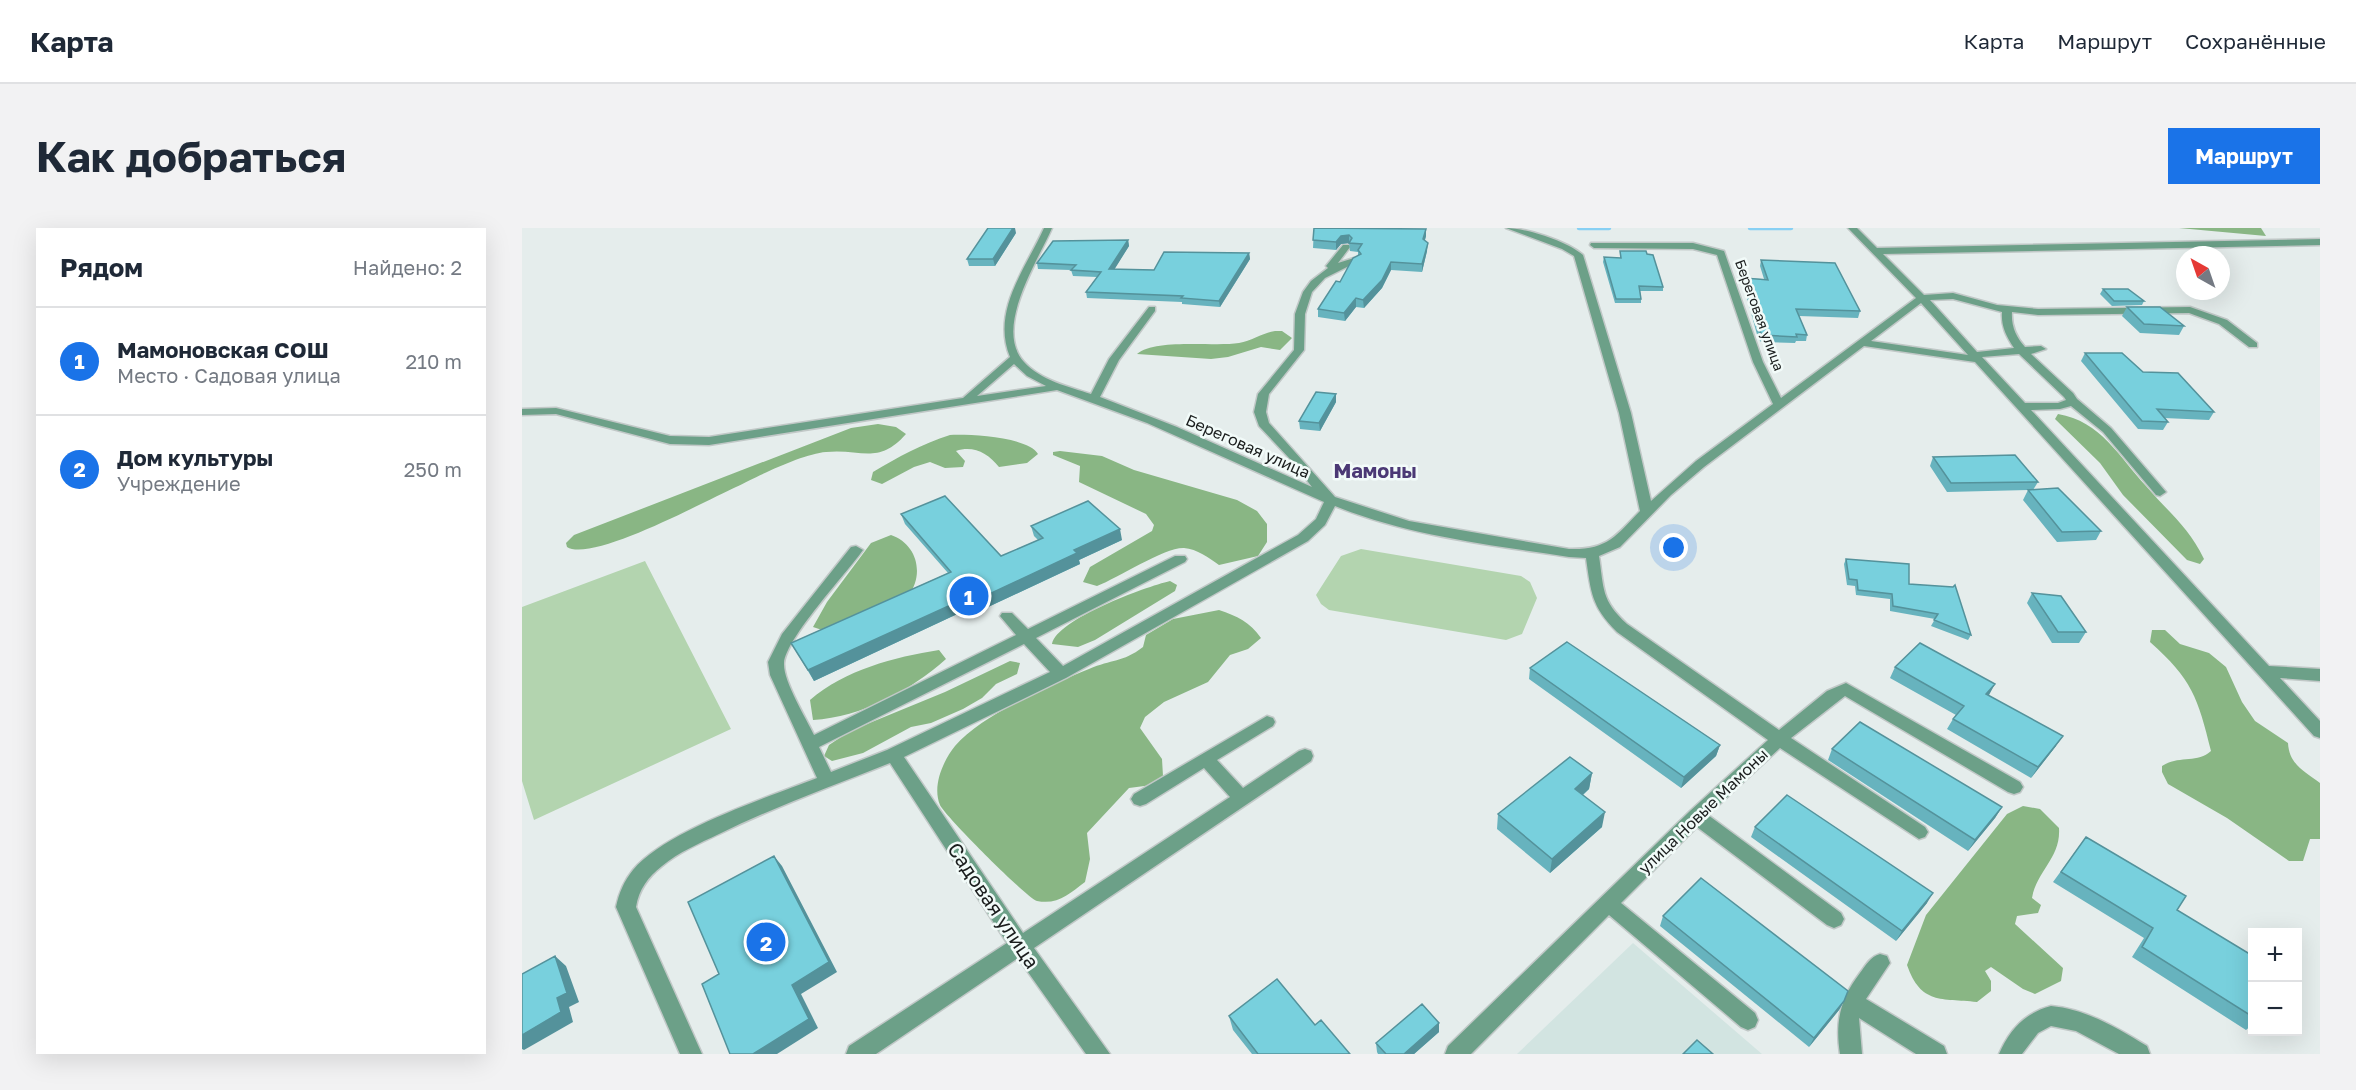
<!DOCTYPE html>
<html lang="ru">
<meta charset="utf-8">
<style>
:root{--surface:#fff;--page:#f2f2f3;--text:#1f2937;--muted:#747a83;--line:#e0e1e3;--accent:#1a73e8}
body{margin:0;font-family:"Golos Text",sans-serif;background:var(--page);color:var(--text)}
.controls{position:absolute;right:18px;bottom:18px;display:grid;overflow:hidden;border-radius:0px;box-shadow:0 6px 24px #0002}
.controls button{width:54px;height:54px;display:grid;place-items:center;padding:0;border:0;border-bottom:2px solid var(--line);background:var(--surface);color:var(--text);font:30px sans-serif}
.compass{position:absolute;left:1654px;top:18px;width:54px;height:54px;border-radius:50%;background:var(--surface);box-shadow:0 6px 24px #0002;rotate:320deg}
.you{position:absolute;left:1152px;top:320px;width:21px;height:21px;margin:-15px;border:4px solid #fff;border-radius:50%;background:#1a73e8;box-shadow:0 0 0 9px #1a73e833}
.badge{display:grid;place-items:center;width:39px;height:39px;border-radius:50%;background:var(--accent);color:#fff;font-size:20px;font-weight:700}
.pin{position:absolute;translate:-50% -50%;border:3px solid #fff;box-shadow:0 2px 6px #0006}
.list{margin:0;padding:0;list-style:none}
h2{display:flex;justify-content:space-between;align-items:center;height:78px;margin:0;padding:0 24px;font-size:26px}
h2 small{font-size:20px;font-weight:400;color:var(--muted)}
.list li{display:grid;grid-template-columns:39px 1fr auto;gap:18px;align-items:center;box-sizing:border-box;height:108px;padding:0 24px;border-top:2px solid var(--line)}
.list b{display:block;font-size:22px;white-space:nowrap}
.list p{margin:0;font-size:20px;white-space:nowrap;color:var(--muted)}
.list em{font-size:20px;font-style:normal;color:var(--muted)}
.map{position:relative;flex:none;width:1798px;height:826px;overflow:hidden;border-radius:0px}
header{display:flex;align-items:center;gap:36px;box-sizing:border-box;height:84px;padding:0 30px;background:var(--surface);border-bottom:2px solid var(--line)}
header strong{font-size:28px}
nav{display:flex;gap:33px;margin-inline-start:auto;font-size:21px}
.intro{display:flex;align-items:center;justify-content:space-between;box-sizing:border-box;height:144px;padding:0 36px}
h1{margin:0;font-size:42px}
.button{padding:15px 27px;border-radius:0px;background:var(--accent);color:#fff;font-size:21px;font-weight:700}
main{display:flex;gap:36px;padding:0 36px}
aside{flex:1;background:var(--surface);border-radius:0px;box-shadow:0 6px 24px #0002}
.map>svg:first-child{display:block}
</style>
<header>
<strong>Карта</strong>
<nav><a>Карта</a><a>Маршрут</a><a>Сохранённые</a></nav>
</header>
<div class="intro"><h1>Как добраться</h1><a class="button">Маршрут</a></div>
<main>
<aside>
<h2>Рядом<small>Найдено: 2</small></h2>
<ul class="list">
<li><span class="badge">1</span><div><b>Мамоновская СОШ</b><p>Место · Садовая улица</p></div><em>210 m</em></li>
<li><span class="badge">2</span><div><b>Дом культуры</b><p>Учреждение</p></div><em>250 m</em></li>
</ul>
</aside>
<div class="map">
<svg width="1798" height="826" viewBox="0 0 1798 826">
<rect width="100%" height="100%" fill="#e5edec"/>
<path fill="#d2e4e1" d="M1111 715 1240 826H995Z"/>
<path fill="#b3d4af" d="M839 321 999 348 1008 354 1015 370 1000 406 984 412 807 382 799 376 794 367 819 328Z
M123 333 209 501 12 592 0 553V379Z"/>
<path fill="#89b684" d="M1657 0H1739L1744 8Z
M753 103H760L770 110 758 122 739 119 706 129 689 131 615 126C634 110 693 119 717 115 730 113 740 105 753 103Z
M1536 186C1579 193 1597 229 1624 258 1647 285 1666 298 1682 331L1678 336 1665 332 1601 267 1578 235 1533 191Z
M356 196 374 199 384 206C356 238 338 220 304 224 280 226 236 248 214 259 185 272 70 335 45 319L44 315 52 307 329 200Z
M428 207C448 206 506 209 516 226L505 235 477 239C466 225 451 217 434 223L443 233 441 239 423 240 408 234 392 239 360 256 349 252 351 244C376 229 400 216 428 207Z
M538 223 580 228 612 242 715 272 735 283 745 296V314L736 328 697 337C687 330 675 321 662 320 643 319 596 350 575 358L561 354 568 339 630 303 632 297 624 286 557 254 558 238 531 227V224Z
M369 307C395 316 403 346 386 368L300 402 291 399 305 374 349 315Z
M648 353 655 357 653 363 573 412 556 419 530 416C535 391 623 359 648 353Z
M697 382C715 388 728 394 739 410L726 421 708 427 686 454 642 474 623 489 618 500 640 531 641 548 630 557 607 560 565 605 568 631 563 654C547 666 536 677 515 673 505 670 423 588 418 577 410 558 421 533 433 518 459 487 530 456 567 441 590 431 600 435 621 419L624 407 651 391Z
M1630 402H1643L1658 416 1687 425 1704 439 1720 474 1733 493 1766 515C1767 536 1782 543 1798 555V611H1788L1781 633H1767L1705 590 1646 556 1640 544V538C1656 527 1675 536 1689 523 1676 470 1670 451 1628 414Z
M417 422 424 431C388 463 340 489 291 492L288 472C323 442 372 429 417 422Z
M488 433 498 435 495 446 474 456 460 470 441 481 409 495 389 499 341 525 310 533 302 528 307 517 328 503 423 464Z
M1501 578 1518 581 1537 600C1539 630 1515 642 1510 670L1519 677 1516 685 1495 688 1493 696 1541 740 1539 753 1513 766 1501 761 1469 739 1463 743 1469 753V763L1455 774C1419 770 1399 777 1385 737L1404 687 1485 586Z"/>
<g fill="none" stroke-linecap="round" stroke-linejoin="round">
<path stroke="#88d0f3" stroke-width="4.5" d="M1057 0H1087
M1228 0H1269"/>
<defs>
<path id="minor" d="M522 0H530C516 33 471 100 502 134 518 152 547 159 569 166L587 131 627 79H633V83L597 132 578 169 655 199 790 259 768 231 737 198 732 184 736 166 772 122 773 86 781 64 789 53 806 40 804 38 821 17H827L828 19 816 35 832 30 837 33 803 50 790 64 783 86 782 122 747 166 744 184 747 195 813 269 887 293 1047 321C1085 322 1093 309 1118 283L1097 185 1052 28 1040 21 984 0C1004 0 1045 13 1061 27L1109 185 1129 273 1174 233 1251 176 1231 134 1195 27 1171 21 1072 20 1068 17 1069 15H1171L1202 23 1241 134 1259 170 1394 70 1326 0H1335L1355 20 1798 11V17L1361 26 1402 67 1431 65 1475 77 1516 81 1668 79 1705 92 1735 115V119H1727L1697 96 1667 85 1516 87 1490 84C1489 98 1494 109 1503 119L1519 118 1524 121 1509 126 1551 165 1555 171 1589 200 1644 264 1638 268 1634 267 1581 204 1549 178 1538 181 1509 182 1747 438 1798 441V453L1758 450 1798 493V510L1792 508 1453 134 1342 118 1182 239 1149 267 1098 319 1077 328C1082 361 1079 372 1105 396L1257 502 1305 463 1324 455 1498 554 1501 559 1498 564 1492 566 1486 564 1323 468 1269 510 1403 599 1406 604 1403 609 1397 611 1258 520 1186 587 1319 685 1322 691 1319 697 1312 700 1305 697 1175 599 1099 675 1233 785 1236 792 1233 799 1226 802 1219 799 1087 687 949 826H923L926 818 1168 583 1246 512 1095 404C1069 378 1069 364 1064 330L1047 329C969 317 887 308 813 278L803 297 786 313 544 450 382 529 501 705 708 569 682 540 624 576 618 578 612 576 609 571 612 566 745 488 751 490 753 494 751 498 695 532 721 560 777 523 783 521 789 523 791 528 789 533 512 720 588 826H564L496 730 354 826H324L327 818 485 715 368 535C310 558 252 579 197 606 178 615 157 624 140 638 126 649 117 661 114 679L180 826H158L94 679C97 665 102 653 111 642 143 603 246 569 295 550L248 447 246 434 260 406 329 319 334 318 341 322C324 346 264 410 262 435 261 453 284 490 292 507L494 407 478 388 480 385H490L506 401 653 328H663L665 331 663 334 514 410 541 438 776 307 794 291 802 274 625 195 535 162 187 217 148 216 34 186 0 187V181L34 180 148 208 187 209 441 170 488 129C469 83 504 40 522 0ZM1431 71 1480 84C1479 98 1484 108 1492 120L1455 124 1408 72ZM1399 75 1446 127 1349 113ZM1497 126 1542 169 1544 172 1536 175H1503L1460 129ZM492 136 505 148 524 158 455 168ZM502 416 528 444 365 522 309 544 297 519Z
M1358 726 1365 728 1368 735 1344 771 1422 818 1425 826H1394L1337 790 1340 826H1318C1313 794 1318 771 1338 745 1344 737 1348 729 1358 726Z
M1529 778C1564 781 1595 800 1625 818L1628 826H1597L1554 803 1529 798 1516 805 1500 826H1477C1488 801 1503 785 1529 778Z"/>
</defs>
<use href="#minor" stroke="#c1c8c7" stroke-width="3"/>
<use href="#minor" fill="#6ca088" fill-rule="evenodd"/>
</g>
<path fill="#67b3be" d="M792 0 904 8 903 12 905 23 900 44 869 42 860 60 842 80 834 79 823 93 796 89V81L818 54 836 27V24L828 23 827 15 819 16 814 22 791 20Z
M494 5 473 38H447L445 31Z
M606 12 607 18 592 41 632 42 727 25 728 31 698 79 660 76V74L565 70 564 64 575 49 551 48 549 42 516 41 515 35Z
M1098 23 1141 59V63H1118L1119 71V75H1093L1081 34 1082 29 1098 30Z
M1239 32 1338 83 1336 90 1277 88 1285 107 1284 113H1274L1273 115 1239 114 1236 110 1221 56 1223 50 1242 51 1238 38Z
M1581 61 1622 73 1620 77 1590 78 1578 66Z
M1605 79 1662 98 1657 107 1618 105 1600 88Z
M1563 125 1621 144 1692 184 1687 192 1642 190 1646 194 1641 202 1616 201 1559 133Z
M814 166V174L798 203 778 201 777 193Z
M1411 229 1516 254 1511 262 1579 303 1574 312 1535 314 1501 272 1506 262 1425 264 1408 238Z
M379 286 479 328 516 312 512 308 509 298 600 312 557 332 558 336 451 386 446 381 292 453 269 415 426 345 383 296Z
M1324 331 1387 356 1449 407 1446 412 1409 398 1413 391 1368 383V371L1334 367 1333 358 1325 357 1322 336Z
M1510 365 1564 404 1557 415H1530L1505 375Z
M1373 439 1467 467 1534 518 1509 550 1425 501 1431 491 1434 487 1368 450Z
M1008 440 1198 517 1194 528 1159 560 1007 451Z
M1310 521 1480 579 1473 590 1446 623 1306 532Z
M1070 545 1067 561 1061 567 1080 599 1028 645 975 601 976 586Z
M1233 599 1405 675 1374 713 1229 609Z
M1564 609 1655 682 1731 728V796L1724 802 1610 729 1622 710 1531 654Z
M1141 688 1322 773 1317 782 1287 819 1138 698Z
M707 788 793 797 828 826H730L711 802Z
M917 795V804L892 826H856L855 824 854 815Z"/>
<path fill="#54929b" d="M491 0H493L494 5 473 38 471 31Z
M904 1V8L901 18V11Z
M827 7V15L819 16 814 22V14L819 8Z
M606 12 607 18 589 47 587 41Z
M906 15 905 23 900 44V36Z
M727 25 728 31 698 79 697 73Z
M869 34V42L860 60 842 80 841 72Z
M834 70V79L823 93 822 85Z
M814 166V174L798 203 797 195Z
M598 301 600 312 557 332 558 336 451 386 446 376 552 322Z
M442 371 446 381 292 453 286 442Z
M1473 456 1467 467 1458 476 1464 466Z
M1541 508 1534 518 1509 550 1516 539Z
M1198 517 1194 528 1159 560 1162 549Z
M1070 545 1067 561 1050 576 1053 561Z
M1480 579 1473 590 1446 623 1453 612Z
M1083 584 1080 599 1028 645 1030 631Z
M252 628 260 638 315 744 279 766 296 800 255 826H231L270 757Z
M1411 665 1405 675 1374 713 1380 703Z
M33 728 44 738 57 774 47 779 51 794 2 822 0 821V807L35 770Z
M1322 773 1317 782 1287 819 1292 810Z
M917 795V804L892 826H882Z"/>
<path fill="#78d0dd" stroke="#54929b" stroke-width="1.5" d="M466 0H491L471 31H445Z
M792 0 904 1 901 11 906 15 900 36 869 34 860 52 841 72 834 70 822 85 796 81 814 53 818 54 831 30 839 26 836 22 840 16 827 15 830 10 827 7 819 8 814 14 791 12Z
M606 12 587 41 632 42 642 24 727 25 697 73 659 70 661 68 564 64 579 44 549 42 554 37 515 35 531 13Z
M1098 23H1124L1125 26 1131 27 1141 59 1117 58 1119 71H1094L1082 29 1099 30Z
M1239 32 1313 35 1338 83 1274 81 1285 107 1274 106 1275 109 1241 107 1238 104 1223 50 1246 52Z
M1581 61H1606L1622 73H1592Z
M1605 79H1638L1662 98 1622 96Z
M1563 125H1600L1621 144 1656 145 1692 184 1635 181 1646 194 1620 193Z
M794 164 814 166 797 195 777 193Z
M1493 227 1516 254 1429 255 1411 229Z
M1536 260 1579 303 1540 304 1506 262Z
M423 268 479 328 521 310 509 298 566 273 598 301 552 322 555 325 446 376 442 371 286 442 269 415 429 344 379 286Z
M1324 331 1387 336V356L1431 359 1433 357 1449 407 1412 392 1416 386 1371 378 1370 366 1336 362 1335 352 1327 351Z
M1510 365 1539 368 1564 404H1536Z
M1045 414 1198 517 1162 549 1008 440Z
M1398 415 1473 456 1464 466 1541 508 1516 539 1431 491 1442 478 1373 439Z
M1338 494 1480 579 1453 612 1310 521Z
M1048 529 1070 545 1053 561 1083 584 1030 631 976 586Z
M1265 567 1411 665 1380 703 1233 599Z
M1564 609 1664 668 1655 682 1731 728V789L1620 719 1631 700 1539 644Z
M252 628 307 734 270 757 287 791 231 826H208L180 756 197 746 166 674Z
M1179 650 1326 763 1322 773 1292 810 1141 688Z
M33 728 45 765 35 770 39 784 0 807V746Z
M755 751 793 797 799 792 828 826H736L707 788Z
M900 776 917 795 882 826H864L854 815Z
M1175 812 1191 826H1161Z"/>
<g text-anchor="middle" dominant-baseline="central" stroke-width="5" stroke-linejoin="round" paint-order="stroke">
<g font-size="14" fill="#1b1e1e" stroke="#f2fbf9">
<text transform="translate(1238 87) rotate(70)">Береговая улица</text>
</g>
<g font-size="16" fill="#1b1e1e" stroke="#f2fbf9">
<text transform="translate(726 218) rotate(24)">Береговая улица</text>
<text transform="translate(1181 583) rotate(-44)">улица Новые Мамоны</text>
</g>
<g font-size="20" font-weight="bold" fill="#4b3975" stroke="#f2fbf9">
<text x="853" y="242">Мамоны</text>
</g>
<g font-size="20" fill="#1b1e1e" stroke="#f2fbf9">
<text transform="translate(472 677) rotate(56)">Садовая улица</text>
</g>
</g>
</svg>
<div class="controls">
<button>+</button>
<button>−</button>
</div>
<svg class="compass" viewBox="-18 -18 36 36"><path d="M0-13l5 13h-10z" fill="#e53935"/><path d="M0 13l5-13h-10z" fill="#747a83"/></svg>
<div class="you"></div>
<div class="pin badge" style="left:447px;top:368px">1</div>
<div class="pin badge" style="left:244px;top:714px">2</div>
</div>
</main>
